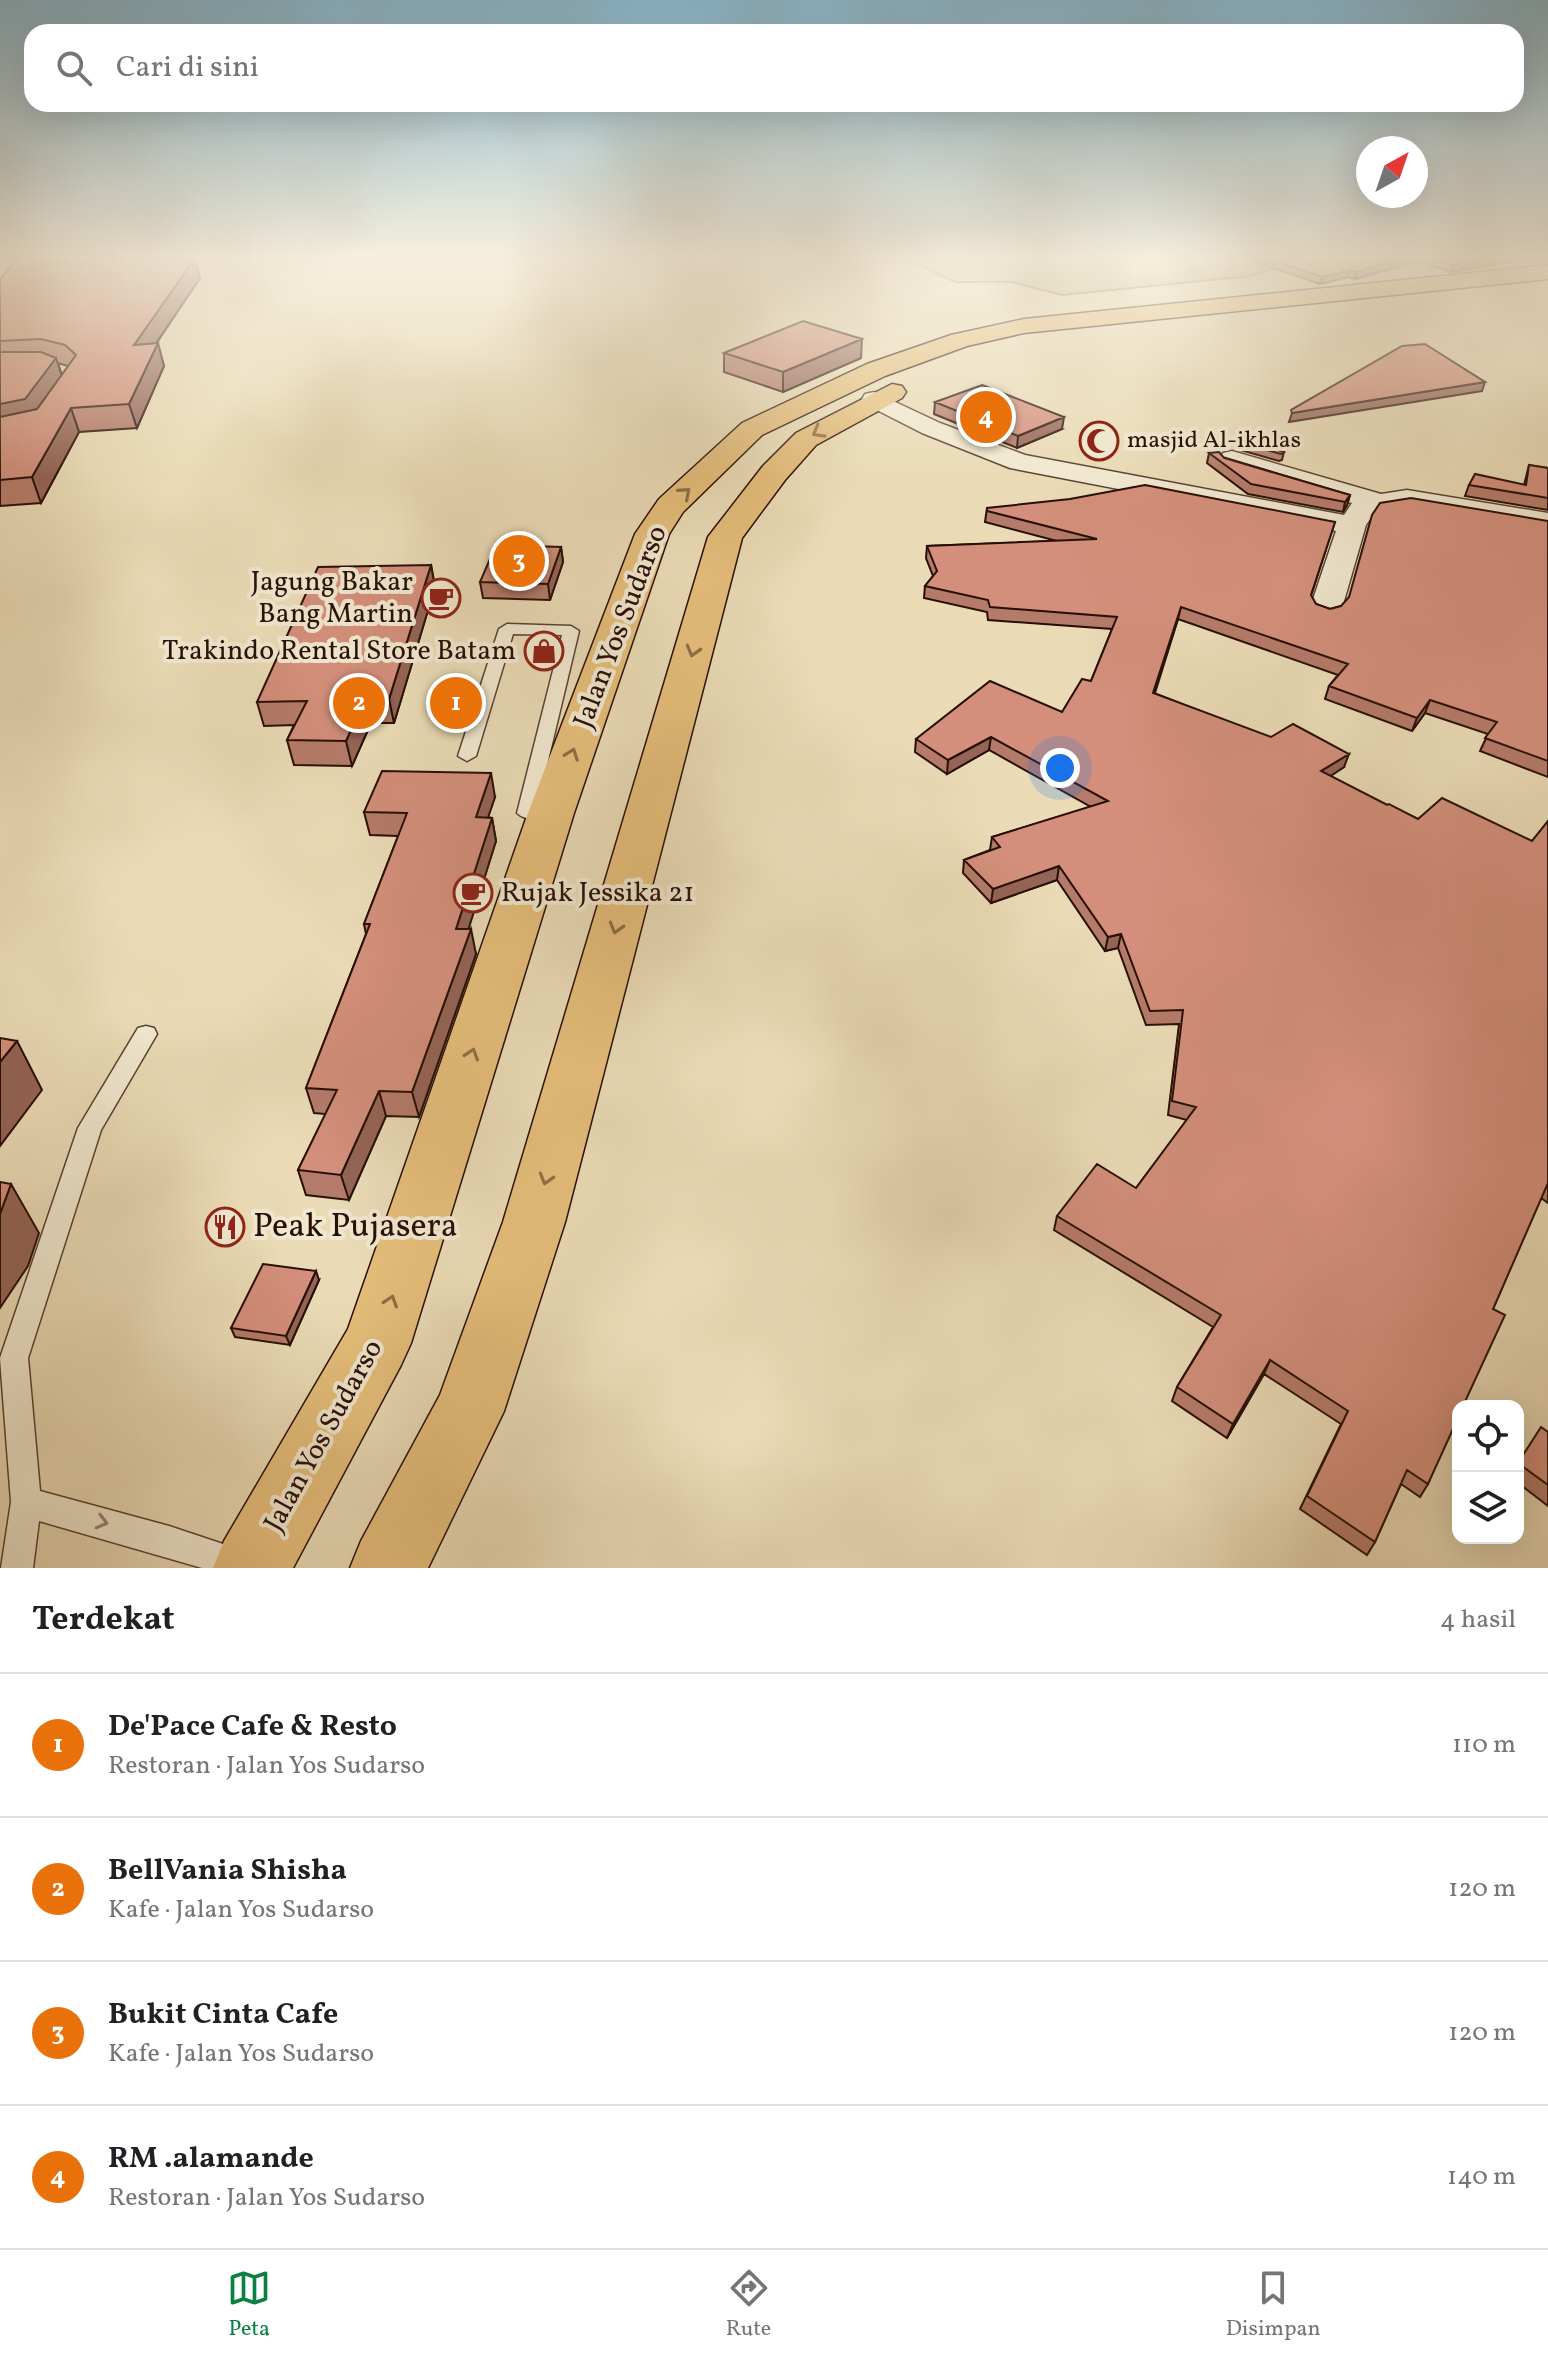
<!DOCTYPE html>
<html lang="id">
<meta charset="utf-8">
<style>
:root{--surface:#fff;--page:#f2f2f2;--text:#202124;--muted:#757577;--line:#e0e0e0;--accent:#0b8043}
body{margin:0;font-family:Vollkorn,serif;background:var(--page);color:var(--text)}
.controls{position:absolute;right:24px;bottom:24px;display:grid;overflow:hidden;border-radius:16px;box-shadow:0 8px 32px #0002}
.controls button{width:72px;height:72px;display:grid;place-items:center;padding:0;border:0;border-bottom:2px solid var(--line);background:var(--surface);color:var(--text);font:40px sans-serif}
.compass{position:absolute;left:1356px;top:136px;width:72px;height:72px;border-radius:50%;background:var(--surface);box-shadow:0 8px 32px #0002;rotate:40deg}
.you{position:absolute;left:1060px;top:768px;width:28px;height:28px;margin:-20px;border:6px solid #fff;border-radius:50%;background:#1a73e8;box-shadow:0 0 0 12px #1a73e833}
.badge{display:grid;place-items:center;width:52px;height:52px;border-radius:50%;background:var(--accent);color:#fff;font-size:26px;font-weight:700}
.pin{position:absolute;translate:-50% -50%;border:4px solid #fff;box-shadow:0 2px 8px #0006}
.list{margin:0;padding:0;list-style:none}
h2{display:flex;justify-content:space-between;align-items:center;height:104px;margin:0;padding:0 32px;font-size:34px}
h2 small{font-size:26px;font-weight:400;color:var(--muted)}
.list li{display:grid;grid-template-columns:52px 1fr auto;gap:24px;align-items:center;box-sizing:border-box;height:144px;padding:0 32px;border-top:2px solid var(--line)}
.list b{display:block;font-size:30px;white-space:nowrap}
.list p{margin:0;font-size:26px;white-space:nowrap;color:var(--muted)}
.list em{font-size:26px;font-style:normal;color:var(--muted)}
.icon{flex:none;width:44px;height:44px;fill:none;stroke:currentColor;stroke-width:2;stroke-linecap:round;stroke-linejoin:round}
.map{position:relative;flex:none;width:1548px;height:1568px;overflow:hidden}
.search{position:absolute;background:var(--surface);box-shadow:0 8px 32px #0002;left:24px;right:24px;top:24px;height:88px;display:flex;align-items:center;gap:20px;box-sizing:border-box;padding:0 28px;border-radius:24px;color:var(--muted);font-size:30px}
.sheet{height:680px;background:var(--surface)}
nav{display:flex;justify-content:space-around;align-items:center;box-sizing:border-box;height:112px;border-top:2px solid var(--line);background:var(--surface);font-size:22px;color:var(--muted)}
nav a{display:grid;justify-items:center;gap:4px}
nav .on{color:var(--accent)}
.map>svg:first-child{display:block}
</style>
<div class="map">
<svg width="1548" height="1568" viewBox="0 0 1548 1568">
<rect width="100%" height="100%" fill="#eadbb6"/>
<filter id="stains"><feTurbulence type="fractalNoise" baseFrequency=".0025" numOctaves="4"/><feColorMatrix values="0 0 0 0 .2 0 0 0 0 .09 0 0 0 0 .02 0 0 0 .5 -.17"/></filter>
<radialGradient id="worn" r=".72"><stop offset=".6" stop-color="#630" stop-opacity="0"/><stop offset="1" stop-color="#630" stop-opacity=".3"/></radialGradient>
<path fill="#bfbd88" stroke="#746647" stroke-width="2" d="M903 257H1277L1296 262 1250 276 1062 295 1011 282H955Z"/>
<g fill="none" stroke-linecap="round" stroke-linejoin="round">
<defs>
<path id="service" d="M507 624 571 626 579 631 537 807 558 809 560 813C551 822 526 822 517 813L562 635 513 634 476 756 467 761 458 756 499 629Z
M146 1026 154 1028 157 1034 101 1130 28 1358 40 1491 169 1526 247 1552 258 1557 263 1568H202L39 1521 33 1568H1L11 1502 0 1358 78 1128 138 1028Z"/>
<path id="minor" d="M874 392 940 423 1025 455 1344 515 1352 503 1223 465 1219 459 1223 453 1232 451 1381 494 1407 490 1548 513V531L1407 506 1375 512 1366 525 1342 608 1337 615 1326 618 1315 615 1310 608 1336 531 1010 468 922 433 865 404 862 399 865 394Z"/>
<path id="primary" d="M1548 265V279L1024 333 967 346 885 376 762 435 683 512 669 534 574 813 411 1343 401 1365 293 1568H213L224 1541 348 1329 528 813 635 534 659 499 742 423 867 364 951 335 1024 319Z
M892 384 902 386 906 392 902 398 816 445 785 480 742 538 565 1222 504 1411 428 1568H350L361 1541 440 1395 503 1222 708 537 763 466 796 433Z"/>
</defs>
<use href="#service" stroke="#584232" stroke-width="3"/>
<use href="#minor" stroke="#584232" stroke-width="3"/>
<use href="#primary" stroke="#280f06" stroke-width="3"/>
<use href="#service" fill="#f1e8d0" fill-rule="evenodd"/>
<use href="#minor" fill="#f1e8d0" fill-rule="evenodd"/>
<use href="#primary" fill="#e5be7b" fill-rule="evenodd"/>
</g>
<path fill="#b57b6a" stroke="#280f06" stroke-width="2" fill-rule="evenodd" d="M309 257H380L378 259Z
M1242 257H1538L1451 272 1419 261 1355 279 1348 277 1320 284Z
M152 260 200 278 156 344 164 366 137 428 79 432 41 503 0 506V279ZM58 363 68 366 62 375Z
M724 353 861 358 783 392 724 372Z
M935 402 1062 429 1017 448 934 414Z
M1239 442 1284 452 1282 460 1279 461 1237 449Z
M1209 453 1350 495 1347 505 1343 512 1248 494 1207 463Z
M1529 465 1548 468V510L1465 496 1469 485H1524Z
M987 508 1335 522 1311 596 1316 604 1330 609 1341 606 1548 521V777L1480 751 1488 734 1425 713 1412 731 1325 699 1329 686 1338 675 1178 619 1154 693 1344 767 1330 776 1387 805 1418 819 1532 841 1548 821V1203L1541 1198 1493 1309 1428 1484 1420 1497 1401 1484 1375 1542 1367 1555 1300 1509 1341 1424 1264 1374 1227 1438 1172 1401 1177 1387 1213 1327 1054 1230 1057 1216 1136 1188 1187 1120 1168 1115 1179 1024 1146 1025 1118 948 1105 951 1057 880 991 903 963 873 964 860 990 850 992 837 1091 807 989 750 947 774 915 752 916 739 1062 712 1091 681 1112 629 988 620 987 612 924 598 925 586 933 576 926 558 927 546 1057 541 985 522Z
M561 547 563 562 550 600 483 598 480 582Z
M431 565 435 587 394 723H371L352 766 294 765 287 740 294 725 264 726 257 702Z
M495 797 488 817 492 818 496 841 468 929 476 954 419 1117 386 1116 349 1200 306 1195 298 1170 326 1114 314 1113 306 1088 366 934 364 924 398 836 370 835 364 812Z
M319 1280 290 1345 235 1337 231 1328Z
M1548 1432V1506L1518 1483V1462Z"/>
<path fill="#946456" stroke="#280f06" stroke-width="2" d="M138 257H151L153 262 135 261Z
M1410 257H1420L1419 261 1355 279 1356 272Z
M1501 257H1538L1451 272 1453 265Z
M195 258 200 278 140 367 134 345Z
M1350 270 1348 277 1320 284 1322 277Z
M862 339 861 358 783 392V372Z
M158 343 164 366 137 428 129 404Z
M56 358 63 380 33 422 0 430V404Z
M1485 382 1482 391 1289 422 1292 413Z
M71 408 79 432 41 503 32 477Z
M1064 417 1062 429 1017 448 1018 436Z
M1350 495 1347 505 1343 512 1345 502Z
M561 547 563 562 550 600 548 584Z
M431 565 435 587 394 723 389 699Z
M1181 607 1178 619 1151 706 1153 693Z
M365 699 371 723 352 766 346 741Z
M1430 700 1425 713 1412 731 1417 718Z
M991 737 989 750 947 774 948 760Z
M1349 754 1344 767 1317 785 1321 771Z
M491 773 495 797 480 841 476 817Z
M492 818 496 841 461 953 456 929Z
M1059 866 1057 880 991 903 993 889Z
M471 929 476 954 419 1117 412 1092Z
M1121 934 1118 948 1105 951 1108 937Z
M17 1041 42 1090 0 1146V1062Z
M379 1091 386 1116 349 1200 341 1175Z
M11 1184 39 1233 28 1266 0 1308V1214Z
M316 1271 319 1280 290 1345 286 1336Z
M1270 1360 1264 1374 1227 1438 1233 1424Z"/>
<path fill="#d38f7b" stroke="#280f06" stroke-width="2" d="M19 257H138L135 261 195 258 134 345 158 343 129 404 71 408 32 477 0 480V417L37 409 76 355 65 345 41 339 0 341V279Z
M1263 257H1410L1356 272 1350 270 1322 277Z
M1430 257H1501L1453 265Z
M803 321 862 339 783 372 724 353Z
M1425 344 1485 382 1292 413 1291 410 1402 346Z
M0 352H41L56 358 25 399 0 404Z
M982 385 1064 417 1018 436 935 402Z
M1243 439 1284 452 1281 454 1239 442Z
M1219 452 1224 458 1350 495 1345 502 1251 484 1209 453Z
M1529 465 1548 468V498L1469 485 1475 474 1526 485Z
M1145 485 1335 522 1311 595 1316 604 1330 609 1341 606 1349 597 1372 515 1380 503 1411 498 1548 521V761L1485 738 1497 722 1430 700 1417 718 1329 686 1348 664 1181 607 1153 693 1271 737 1293 724 1349 754 1321 771 1387 805 1389 804 1418 819 1442 798 1532 841 1548 821V1183L1493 1309 1505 1315 1463 1406H1458V1418L1428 1484 1407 1470 1375 1542 1307 1496 1348 1411 1270 1360 1233 1424 1177 1387 1221 1315 1057 1216 1097 1164 1136 1188 1196 1107 1172 1101 1183 1010 1150 1011 1121 934 1108 937 1059 866 993 889 964 860 1000 847 992 837 1108 801 991 737 948 760 916 739 990 681 1062 712 1082 679 1091 681 1117 617 990 607 988 600 925 586 937 571 927 546 1097 539 987 511V508L1070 499Z
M496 545 561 547 548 584 480 582Z
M431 565 389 699H365L346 741 287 740 307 701 257 702 318 567Z
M382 771 491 773 476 817 492 818 456 929H471L412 1092 379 1091 341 1175 298 1170 337 1090 306 1088 370 924H364L407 813 364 812Z
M0 1038 17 1041 0 1062Z
M0 1182 11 1184 0 1214Z
M263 1264 316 1271 286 1336 231 1328Z
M1541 1427 1548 1432V1485L1518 1463Z"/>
<defs><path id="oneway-chevron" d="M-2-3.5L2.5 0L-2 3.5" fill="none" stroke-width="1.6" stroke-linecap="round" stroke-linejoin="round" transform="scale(2)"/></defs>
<g stroke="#906f46">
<use href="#oneway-chevron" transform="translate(818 432) rotate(150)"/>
<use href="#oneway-chevron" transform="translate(685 493) rotate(-41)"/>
<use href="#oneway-chevron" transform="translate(693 651) rotate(106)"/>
<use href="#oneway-chevron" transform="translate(572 754) rotate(-70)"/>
<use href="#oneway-chevron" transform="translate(616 928) rotate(106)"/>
<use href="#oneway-chevron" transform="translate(472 1054) rotate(-72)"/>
<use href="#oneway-chevron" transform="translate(546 1179) rotate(106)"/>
<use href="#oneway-chevron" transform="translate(391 1301) rotate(-72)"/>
</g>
<use stroke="#978675" href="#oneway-chevron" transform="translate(102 1522) rotate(15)"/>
<linearGradient id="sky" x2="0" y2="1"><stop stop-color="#88b7ce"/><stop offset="0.54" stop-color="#f6efde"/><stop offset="1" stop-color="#f6efde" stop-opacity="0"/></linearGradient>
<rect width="1548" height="477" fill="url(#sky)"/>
<defs>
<symbol id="mosque-ring" viewBox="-11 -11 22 22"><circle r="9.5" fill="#f1e8d0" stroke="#8f2418" stroke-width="1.5"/><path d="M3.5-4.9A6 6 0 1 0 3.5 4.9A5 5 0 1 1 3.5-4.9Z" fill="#8f2418"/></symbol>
<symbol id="cafe-ring" viewBox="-11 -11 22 22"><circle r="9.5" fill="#f1e8d0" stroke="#8f2418" stroke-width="1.5"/><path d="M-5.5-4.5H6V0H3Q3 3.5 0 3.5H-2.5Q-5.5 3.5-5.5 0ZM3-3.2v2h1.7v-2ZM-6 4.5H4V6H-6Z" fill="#8f2418"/></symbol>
<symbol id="shop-ring" viewBox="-11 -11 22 22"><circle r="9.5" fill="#f1e8d0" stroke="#8f2418" stroke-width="1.5"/><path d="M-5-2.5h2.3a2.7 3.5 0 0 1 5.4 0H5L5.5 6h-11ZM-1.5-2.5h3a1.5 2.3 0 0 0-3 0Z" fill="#8f2418"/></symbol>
<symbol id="restaurant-ring" viewBox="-11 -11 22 22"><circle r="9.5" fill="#f1e8d0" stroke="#8f2418" stroke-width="1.5"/><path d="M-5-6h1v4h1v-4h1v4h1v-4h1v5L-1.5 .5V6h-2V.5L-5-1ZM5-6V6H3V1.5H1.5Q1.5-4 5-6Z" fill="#8f2418"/></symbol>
</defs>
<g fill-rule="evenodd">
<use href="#mosque-ring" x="1077" y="419" width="44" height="44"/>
<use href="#cafe-ring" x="419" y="576" width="44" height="44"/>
<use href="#shop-ring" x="522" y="629" width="44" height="44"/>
<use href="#cafe-ring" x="451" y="871" width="44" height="44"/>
<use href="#restaurant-ring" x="203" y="1205" width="44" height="44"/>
</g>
<g text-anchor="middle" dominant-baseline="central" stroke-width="8" stroke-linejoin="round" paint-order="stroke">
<g font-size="24" fill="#280f06" stroke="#f1e8d0" text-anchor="start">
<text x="1127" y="441">masjid Al-ikhlas</text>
</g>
<g font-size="28" fill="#280f06" stroke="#f1e8d0" text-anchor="end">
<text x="413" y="582">Jagung Bakar<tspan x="413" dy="32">Bang Martin</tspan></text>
<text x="516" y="651">Trakindo Rental Store Batam</text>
<text x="501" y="893" text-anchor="start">Rujak Jessika 21</text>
</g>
<g font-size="28" fill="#280f06" stroke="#f1e8d0">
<text transform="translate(621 627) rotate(-69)">Jalan Yos Sudarso</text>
<text transform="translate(324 1436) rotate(-61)">Jalan Yos Sudarso</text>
</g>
<g font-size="34" fill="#280f06" stroke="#f1e8d0" text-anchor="start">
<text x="253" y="1227">Peak Pujasera</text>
</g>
</g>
<rect width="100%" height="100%" filter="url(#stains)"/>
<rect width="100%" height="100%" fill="url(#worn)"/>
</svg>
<div class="controls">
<button><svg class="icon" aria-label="locate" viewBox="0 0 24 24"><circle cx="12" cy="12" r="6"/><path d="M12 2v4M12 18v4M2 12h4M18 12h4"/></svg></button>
<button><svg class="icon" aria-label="layers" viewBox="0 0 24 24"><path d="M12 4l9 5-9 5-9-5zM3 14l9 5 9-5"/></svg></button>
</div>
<svg class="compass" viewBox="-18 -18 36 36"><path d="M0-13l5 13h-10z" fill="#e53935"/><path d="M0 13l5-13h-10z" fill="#757577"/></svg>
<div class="you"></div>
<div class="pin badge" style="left:456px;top:703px;background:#e8710a">1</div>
<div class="pin badge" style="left:359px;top:703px;background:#e8710a">2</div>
<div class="pin badge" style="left:519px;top:561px;background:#e8710a">3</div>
<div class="pin badge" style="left:986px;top:417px;background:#e8710a">4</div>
<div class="search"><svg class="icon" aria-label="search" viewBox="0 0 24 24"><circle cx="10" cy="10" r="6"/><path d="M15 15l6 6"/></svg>Cari di sini</div>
</div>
<section class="sheet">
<h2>Terdekat<small>4 hasil</small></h2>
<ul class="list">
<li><span class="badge" style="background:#e8710a">1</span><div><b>De'Pace Cafe &amp; Resto</b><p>Restoran · Jalan Yos Sudarso</p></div><em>110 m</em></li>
<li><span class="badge" style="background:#e8710a">2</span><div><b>BellVania Shisha</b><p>Kafe · Jalan Yos Sudarso</p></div><em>120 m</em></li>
<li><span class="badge" style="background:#e8710a">3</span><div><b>Bukit Cinta Cafe</b><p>Kafe · Jalan Yos Sudarso</p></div><em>120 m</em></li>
<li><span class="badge" style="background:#e8710a">4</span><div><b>RM .alamande</b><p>Restoran · Jalan Yos Sudarso</p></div><em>140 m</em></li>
</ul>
</section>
<nav>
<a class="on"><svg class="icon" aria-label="map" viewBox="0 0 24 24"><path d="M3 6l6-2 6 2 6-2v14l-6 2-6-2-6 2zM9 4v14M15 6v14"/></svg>Peta</a>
<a><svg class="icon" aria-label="directions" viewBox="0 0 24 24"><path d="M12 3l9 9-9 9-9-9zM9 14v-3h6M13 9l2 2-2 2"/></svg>Rute</a>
<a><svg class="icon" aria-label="saved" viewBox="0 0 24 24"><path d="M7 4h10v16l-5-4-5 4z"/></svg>Disimpan</a>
</nav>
